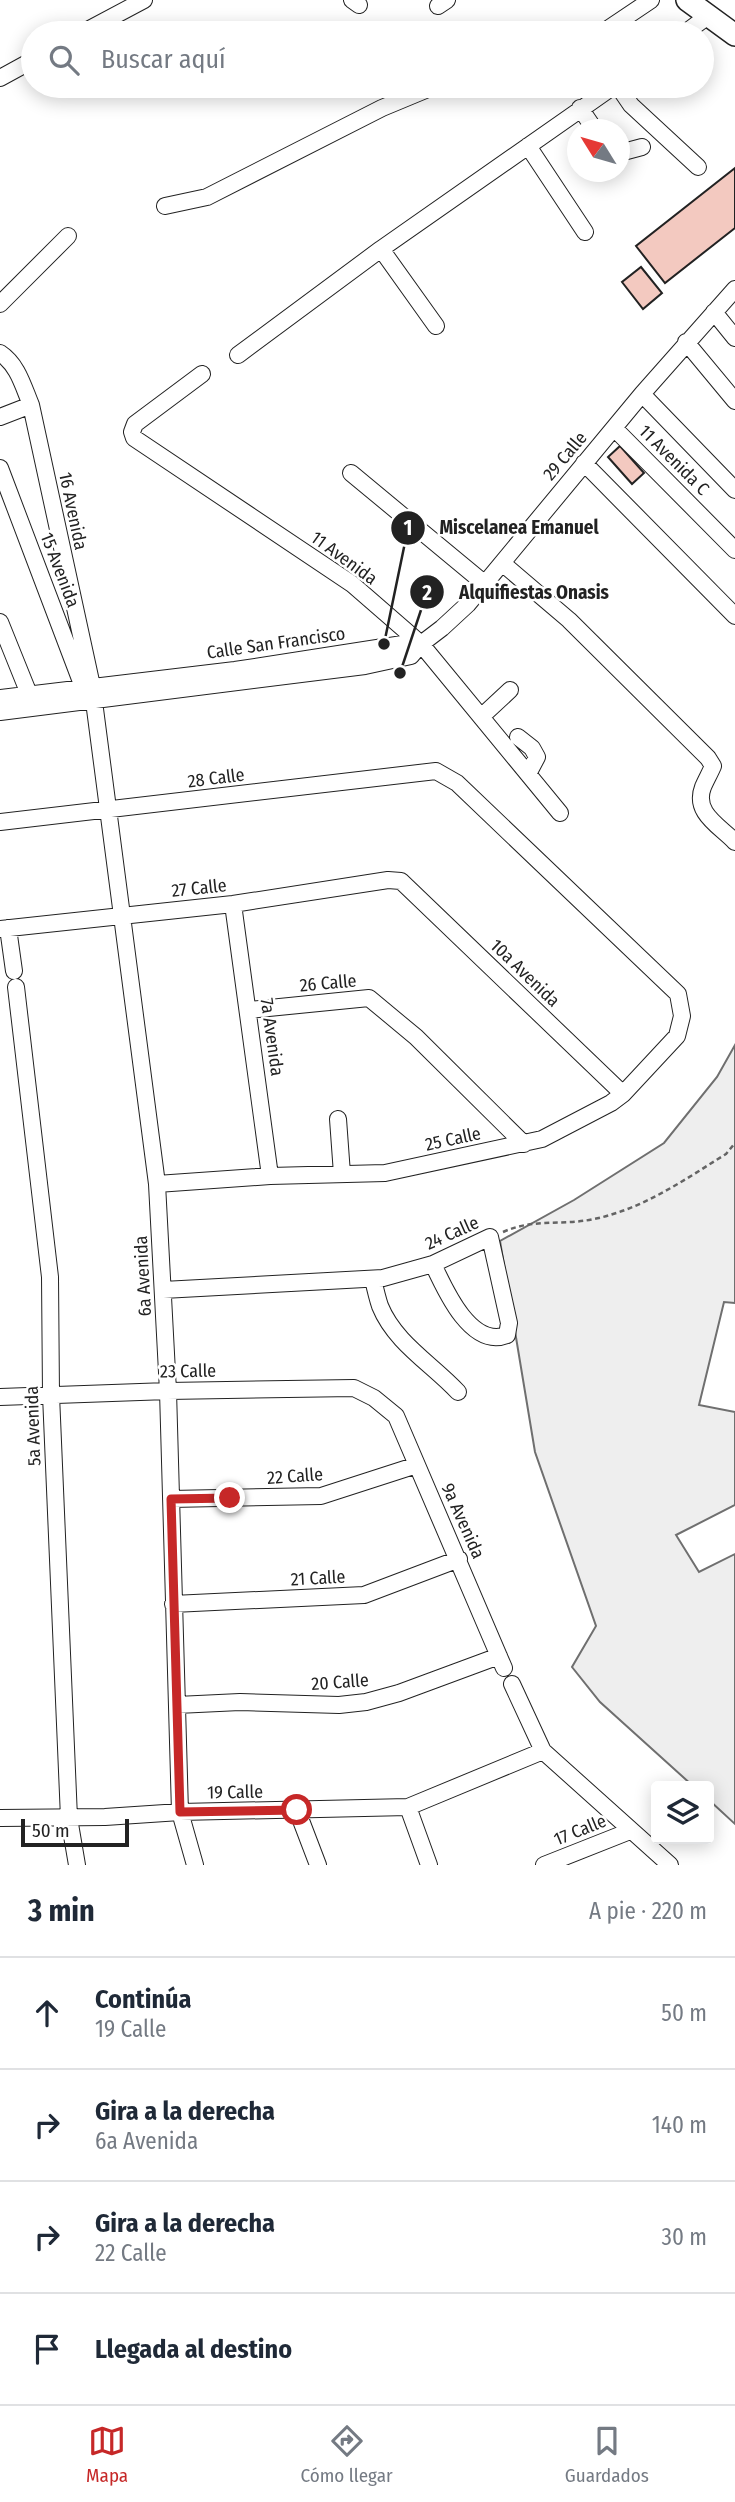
<!DOCTYPE html>
<html lang="es">
<meta charset="utf-8">
<style>
:root{--surface:#fff;--page:#f2f2f3;--text:#1f2937;--muted:#747a83;--line:#e0e1e3;--accent:#c62828}
body{margin:0;font-family:"Fira Sans Condensed",sans-serif;background:var(--page);color:var(--text)}
.controls{position:absolute;right:21px;bottom:21px;display:grid;overflow:hidden;border-radius:7px;box-shadow:0 4px 18px #0003}
.controls button{width:63px;height:63px;display:grid;place-items:center;padding:0;border:0;border-bottom:2px solid var(--line);background:var(--surface);color:var(--text);font:35px sans-serif}
.compass{position:absolute;left:567px;top:119px;width:63px;height:63px;border-radius:50%;background:var(--surface);box-shadow:0 4px 18px #0003;rotate:307deg}
.scale{position:absolute;left:21px;bottom:18px;width:108px;box-sizing:border-box;padding-left:7px;border:4px solid #222;border-top:0;font-size:19px;line-height:24px;white-space:nowrap;color:#222;-webkit-text-stroke:5px #fff;paint-order:stroke}
.stop{position:absolute;width:21px;height:21px;margin:-16px;border:5px solid #c62828;border-radius:50%;background:#fff}
.stop.end{background:#c62828;border-color:#fff;box-shadow:0 2px 7px #0008}
.list{margin:0;padding:0;list-style:none}
h2{display:flex;justify-content:space-between;align-items:center;height:91px;margin:0;padding:0 28px;font-size:30px}
h2 small{font-size:23px;font-weight:400;color:var(--muted)}
.list li{display:grid;grid-template-columns:46px 1fr auto;gap:21px;align-items:center;box-sizing:border-box;height:112px;padding:0 28px;border-top:2px solid var(--line)}
.list b{display:block;font-size:26px;white-space:nowrap}
.list p{margin:0;font-size:23px;white-space:nowrap;color:var(--muted)}
.list em{font-size:23px;font-style:normal;color:var(--muted)}
.icon{flex:none;width:38px;height:38px;fill:none;stroke:currentColor;stroke-width:2;stroke-linecap:round;stroke-linejoin:round}
.map{position:relative;flex:none;width:735px;height:1865px;overflow:hidden}
.search{position:absolute;background:var(--surface);box-shadow:0 4px 18px #0003;left:21px;right:21px;top:21px;height:77px;display:flex;align-items:center;gap:18px;box-sizing:border-box;padding:0 24px;border-radius:38px;color:var(--muted);font-size:26px}
.sheet{height:539px;background:var(--surface)}
nav{display:flex;justify-content:space-around;align-items:center;box-sizing:border-box;height:98px;border-top:2px solid var(--line);background:var(--surface);font-size:19px;color:var(--muted)}
nav a{display:grid;justify-items:center;gap:4px}
nav .on{color:var(--accent)}
.map>svg:first-child{display:block}
</style>
<div class="map">
<svg width="735" height="1865" viewBox="0 0 735 1865">
<rect width="100%" height="100%" fill="#fff"/>
<path fill="#eee" stroke="#6f6f6f" stroke-width="2" d="M735 1045V1303L724 1302 699 1405 735 1412V1505L676 1535 699 1572 735 1554V1824L709 1800V1786H693L600 1702 572 1667 596 1626 535 1452 500 1241 574 1200 664 1143 717 1077Z"/>
<path fill="#f3c9c0" stroke="#222" stroke-width="2" d="M735 168V228L665 283 636 246Z
M641 267 662 293 643 309 622 282Z
M620 446 644 473 632 484 608 457Z"/>
<g fill="none" stroke-linecap="round" stroke-linejoin="round">
<defs>
<path id="minor" d="M352 0 359 5
M438 6 447 0
M82 33 144 0
M602 33 651 0
M685 33 708 16
M0 78 33 60
M618 86 631 105 698 167
M580 108 595 130
M528 146 585 232
M620 150 627 151 642 147
M165 206 207 197 382 108 435 86
M381 249 436 326
M0 304 68 236
M714 312 735 338
M686 342 735 401
M0 353C18 365 23 386 31 405L92 686 157 1184 168 1391 180 1812 195 1865
M238 355 381 249 614 86
M202 374 135 424 132 432 134 438 352 584 421 644 560 813
M642 394 735 490
M0 417 31 405
M614 428 735 550
M584 463 735 616
M0 468 83 687
M351 473 485 584
M502 563 569 620 708 758 713 766C710 773 706 780 703 787 693 813 720 826 735 842
M0 622 29 694
M0 698 235 670 409 643 421 644
M0 712 365 666 411 656 421 644 442 628 468 604 642 394 735 289
M481 717 510 690
M518 737 532 748 537 757 528 774
M0 822 436 771 457 783 678 994 682 1016 677 1036 623 1094 611 1103 542 1139 385 1173 270 1176 157 1184
M233 904 270 1176
M8 928 14 971
M0 929 233 904 388 880 401 881 623 1094
M16 987 50 1277 51 1395 69 1818 77 1865
M249 1010 369 998 416 1037 524 1144
M338 1119 342 1174
M373 1279C375 1288 377 1297 380 1306 395 1343 432 1364 458 1392
M163 1290 383 1278 433 1264 490 1237 509 1323 507 1335C471 1349 445 1290 433 1264
M0 1397 168 1391 354 1388 374 1398 396 1416 504 1668
M171 1499 321 1496 417 1465
M173 1604 364 1595 459 1559
M512 1684 543 1751 670 1865
M177 1705 240 1702 339 1705 366 1702 399 1693 499 1656
M408 1807 429 1865
M297 1810 318 1865
M0 1818 105 1817 180 1812 408 1807 543 1751
M544 1865 630 1831"/>
<path id="major" d="M687 0 735 35"/>
</defs>
<use href="#minor" stroke="#222" stroke-width="18"/>
<use href="#major" stroke="#222" stroke-width="24"/>
<path stroke="#646464" stroke-width="2.5" stroke-dasharray="5 3.5" stroke-linecap="butt" d="M503 1232C534 1218 562 1226 594 1219 643 1209 684 1180 726 1154L735 1143"/>
<use href="#minor" stroke="#fff" stroke-width="16"/>
<use href="#major" stroke="#fff" stroke-width="21"/>
</g>
<g fill="none" stroke-linecap="round" stroke-linejoin="round">
<path stroke="#c62828" stroke-width="9" d="M230 1498 171 1499 180 1812 297 1810"/>
</g>
<g text-anchor="middle" dominant-baseline="central" stroke-width="5" stroke-linejoin="round" paint-order="stroke">
<g font-size="18" fill="#222" stroke="#fff">
<text transform="translate(565 456) rotate(-50)">29 Calle</text>
<text transform="translate(674 460) rotate(45)">11 Avenida C</text>
<text transform="translate(73 511) rotate(78)">16 Avenida</text>
<text transform="translate(344 558) rotate(36)">11 Avenida</text>
<text transform="translate(60 570) rotate(69)">15 Avenida</text>
<text transform="translate(276 643) rotate(-8)">Calle San Francisco</text>
<text transform="translate(216 778) rotate(-7)">28 Calle</text>
<text transform="translate(199 888) rotate(-6)">27 Calle</text>
<text transform="translate(525 973) rotate(44)">10a Avenida</text>
<text transform="translate(328 983) rotate(-5)">26 Calle</text>
<text transform="translate(272 1037) rotate(82)">7a Avenida</text>
<text transform="translate(453 1139) rotate(-12)">25 Calle</text>
<text transform="translate(452 1233) rotate(-24)">24 Calle</text>
<text transform="translate(143 1276) rotate(-93)">6a Avenida</text>
<text transform="translate(188 1371) rotate(-1)">23 Calle</text>
<text transform="translate(33 1426) rotate(-92)">5a Avenida</text>
<text transform="translate(295 1476) rotate(-4)">22 Calle</text>
<text transform="translate(463 1521) rotate(66)">9a Avenida</text>
<text transform="translate(318 1578) rotate(-3)">21 Calle</text>
<text transform="translate(340 1682) rotate(-4)">20 Calle</text>
<text transform="translate(235 1792) rotate(-1)">19 Calle</text>
<text transform="translate(580 1830) rotate(-22)">17 Calle</text>
</g>
</g>
<path fill="none" stroke="#222" stroke-width="2.5" d="M384 644L408 528M400 673L427 592"/>
<g fill="#222" stroke="#fff" stroke-width="2.5">
<circle cx="384" cy="644" r="7"/>
<circle cx="400" cy="673" r="7"/>
<circle cx="408" cy="528" r="18"/>
<circle cx="427" cy="592" r="18"/>
</g>
<g font-size="21" text-anchor="middle" font-weight="bold" fill="#fff">
<text x="408" y="535">1</text>
<text x="427" y="600">2</text>
</g>
<g font-size="19" text-anchor="middle" font-weight="bold" fill="#222" stroke="#fff" stroke-width="5" stroke-linejoin="round" paint-order="stroke">
<text x="519" y="534">Miscelanea Emanuel</text>
<text x="534" y="599">Alquifiestas Onasis</text>
</g>
</svg>
<div class="controls">
<button><svg class="icon" aria-label="layers" viewBox="0 0 24 24"><path d="M12 4l9 5-9 5-9-5zM3 14l9 5 9-5"/></svg></button>
</div>
<svg class="compass" viewBox="-18 -18 36 36"><path d="M0-13l5 13h-10z" fill="#e53935"/><path d="M0 13l5-13h-10z" fill="#747a83"/></svg>
<div class="scale">50 m</div>
<div class="stop" style="left:297px;top:1810px"></div>
<div class="stop end" style="left:230px;top:1498px"></div>
<div class="search"><svg class="icon" aria-label="search" viewBox="0 0 24 24"><circle cx="10" cy="10" r="6"/><path d="M15 15l6 6"/></svg>Buscar aquí</div>
</div>
<section class="sheet">
<h2>3 min<small>A pie · 220 m</small></h2>
<ul class="list">
<li><svg class="icon" aria-label="ahead" viewBox="0 0 24 24"><path d="M12 20V5M6 11l6-6 6 6"/></svg><div><b>Continúa</b><p>19 Calle</p></div><em>50 m</em></li>
<li><svg class="icon" aria-label="right" viewBox="0 0 24 24"><path d="M7 20v-9h11M14 6l5 5-5 5"/></svg><div><b>Gira a la derecha</b><p>6a Avenida</p></div><em>140 m</em></li>
<li><svg class="icon" aria-label="right" viewBox="0 0 24 24"><path d="M7 20v-9h11M14 6l5 5-5 5"/></svg><div><b>Gira a la derecha</b><p>22 Calle</p></div><em>30 m</em></li>
<li><svg class="icon" aria-label="arrive" viewBox="0 0 24 24"><path d="M6 21V4h12l-3 4 3 4H6"/></svg><div><b>Llegada al destino</b></div></li>
</ul>
</section>
<nav>
<a class="on"><svg class="icon" aria-label="map" viewBox="0 0 24 24"><path d="M3 6l6-2 6 2 6-2v14l-6 2-6-2-6 2zM9 4v14M15 6v14"/></svg>Mapa</a>
<a><svg class="icon" aria-label="directions" viewBox="0 0 24 24"><path d="M12 3l9 9-9 9-9-9zM9 14v-3h6M13 9l2 2-2 2"/></svg>Cómo llegar</a>
<a><svg class="icon" aria-label="saved" viewBox="0 0 24 24"><path d="M7 4h10v16l-5-4-5 4z"/></svg>Guardados</a>
</nav>
